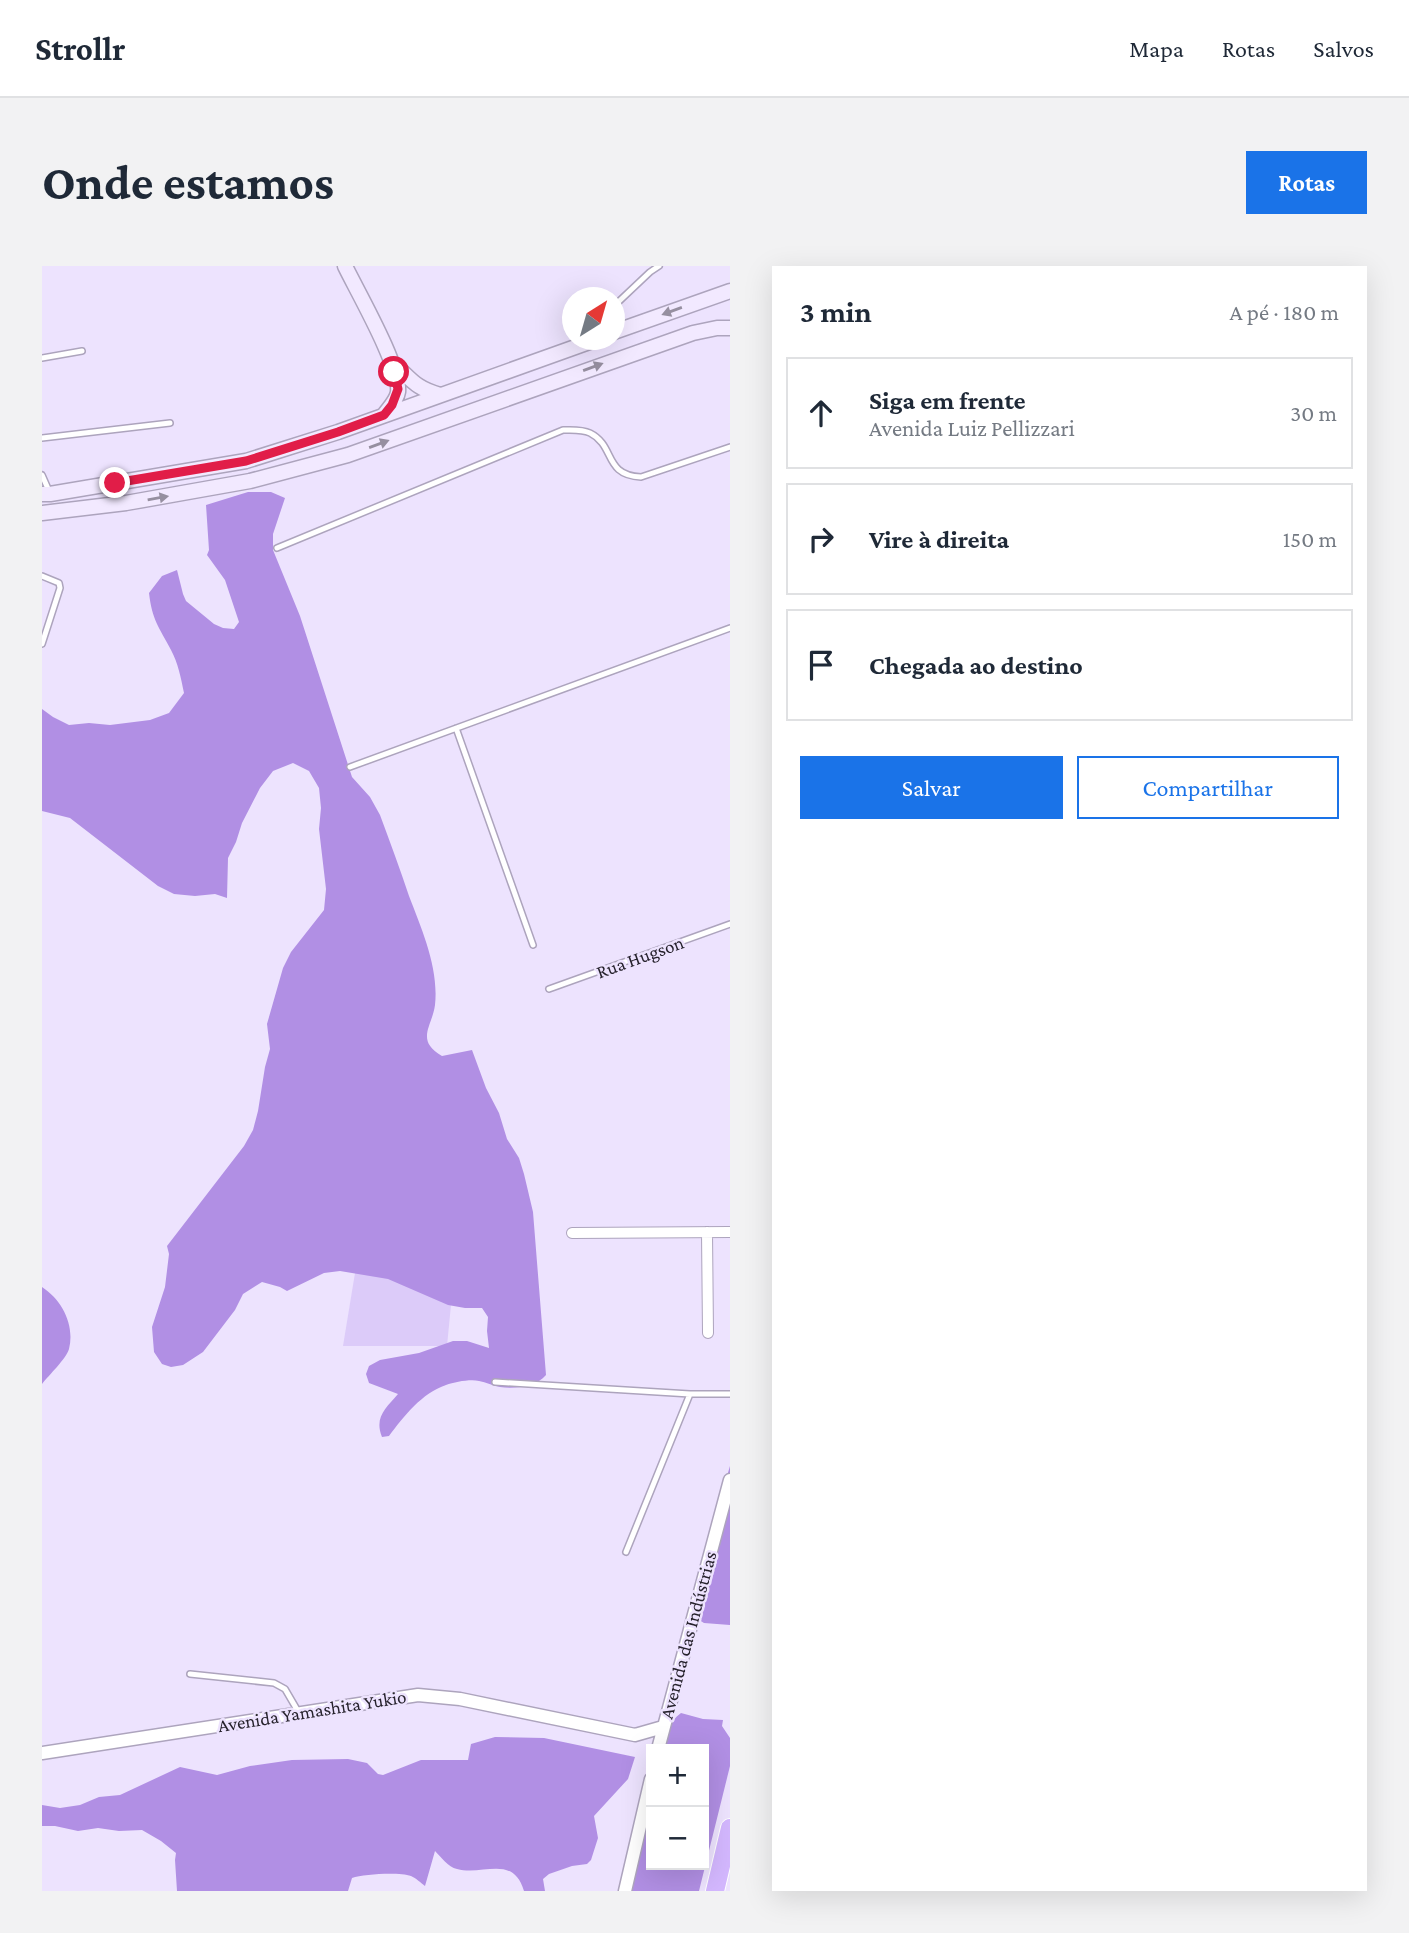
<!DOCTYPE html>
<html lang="pt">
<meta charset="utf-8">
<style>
:root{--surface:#fff;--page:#f2f2f3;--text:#1f2937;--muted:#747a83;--line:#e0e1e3;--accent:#1a73e8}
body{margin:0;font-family:"Crimson Pro",serif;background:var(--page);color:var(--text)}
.controls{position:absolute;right:21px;bottom:21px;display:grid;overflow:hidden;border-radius:0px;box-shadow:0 7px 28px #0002}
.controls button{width:63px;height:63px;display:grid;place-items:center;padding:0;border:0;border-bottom:2px solid var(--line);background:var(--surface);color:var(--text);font:35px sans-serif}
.compass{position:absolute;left:520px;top:21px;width:63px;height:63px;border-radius:50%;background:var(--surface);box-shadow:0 7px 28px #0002;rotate:37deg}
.stop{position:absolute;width:21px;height:21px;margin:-16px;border:5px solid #e11d48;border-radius:50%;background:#fff}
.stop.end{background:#e11d48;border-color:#fff;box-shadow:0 2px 7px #0008}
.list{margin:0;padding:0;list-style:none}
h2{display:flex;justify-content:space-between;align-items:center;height:91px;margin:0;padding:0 28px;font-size:30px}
h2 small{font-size:23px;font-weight:400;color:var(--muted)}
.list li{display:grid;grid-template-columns:46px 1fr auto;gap:21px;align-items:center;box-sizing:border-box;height:112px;margin:0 14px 14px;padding:0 14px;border:2px solid var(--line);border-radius:0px}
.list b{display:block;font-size:26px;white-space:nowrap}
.list p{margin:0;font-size:23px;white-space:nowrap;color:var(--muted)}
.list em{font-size:23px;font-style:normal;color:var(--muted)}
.actions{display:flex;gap:14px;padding:21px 28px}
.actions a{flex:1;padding:16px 0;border:2px solid var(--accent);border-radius:0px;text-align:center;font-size:24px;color:var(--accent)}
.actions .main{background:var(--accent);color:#fff}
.icon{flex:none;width:38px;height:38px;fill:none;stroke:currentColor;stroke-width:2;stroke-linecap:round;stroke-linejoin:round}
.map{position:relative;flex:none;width:688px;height:1625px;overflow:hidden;border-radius:0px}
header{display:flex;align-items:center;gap:42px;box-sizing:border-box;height:98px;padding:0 35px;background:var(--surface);border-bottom:2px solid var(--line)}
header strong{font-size:33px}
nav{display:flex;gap:38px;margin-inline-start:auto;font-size:24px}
.intro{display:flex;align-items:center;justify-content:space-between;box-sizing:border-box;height:168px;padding:0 42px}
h1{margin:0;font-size:49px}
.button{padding:18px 32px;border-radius:0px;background:var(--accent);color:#fff;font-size:24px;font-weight:700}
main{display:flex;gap:42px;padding:0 42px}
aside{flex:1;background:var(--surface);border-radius:0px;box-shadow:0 7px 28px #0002}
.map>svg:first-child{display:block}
</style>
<header>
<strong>Strollr</strong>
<nav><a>Mapa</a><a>Rotas</a><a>Salvos</a></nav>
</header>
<div class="intro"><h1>Onde estamos</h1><a class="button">Rotas</a></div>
<main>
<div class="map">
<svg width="688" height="1625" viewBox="0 0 688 1625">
<rect width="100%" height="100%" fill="#ede3fe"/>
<path fill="#dccbf9" d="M314 1001 412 1008 405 1080H301Z"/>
<path fill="#b18fe4" d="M206 226H229L243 232 231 268V284L258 350 310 511 328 531 338 549C348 576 358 603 367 630 380 664 397 702 393 739 390 761 373 774 400 790L430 784 444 822 457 847 465 873 477 892 482 908 491 946 504 1109C494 1121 473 1123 458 1121 451 1120 444 1116 437 1115 428 1113 413 1116 404 1119 380 1127 362 1150 347 1170L340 1171C332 1151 344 1142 356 1128L327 1117 324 1108 327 1100 338 1094 377 1087 411 1075H425L447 1082 445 1065 446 1051 440 1042H423L406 1039 346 1013 298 1005 282 1007 245 1025 238 1021 220 1016 201 1028 193 1044 161 1086 141 1099 129 1101 120 1098 112 1086 110 1061 123 1021 127 988 125 980 202 880 211 864 216 845 223 801 228 783 225 758 241 702 249 686 282 644 284 623 277 563 279 542 277 522 267 505 251 497 231 505 218 522 200 557 194 576 186 592 185 632 173 628 153 630 132 628 116 620 28 552 0 545V443L11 451 27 459 47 457 68 459 108 454 127 447 142 427C139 412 136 397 129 384 117 361 110 354 107 327L120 310 135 304 141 328 144 335 172 358 181 362 192 363 197 356 183 314 165 289 167 284 164 239Z
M0 1021C20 1034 33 1059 27 1083 24 1093 7 1109 0 1118Z
M688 1200V1359L662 1357 654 1352 651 1346 652 1321Z
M639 1447 661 1453 681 1454 680 1460 688 1472V1500L657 1625H580L609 1508V1599H662V1483H617C621 1469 627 1456 639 1447Z
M453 1471 502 1472 593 1491 586 1513 552 1550 556 1572 549 1594 545 1598 530 1600 507 1608 501 1613 503 1625H482C471 1588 441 1610 415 1603 406 1601 399 1591 393 1585L383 1620C379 1617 374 1612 369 1610 357 1606 322 1608 310 1612L306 1625H135L133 1594 134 1587 119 1575 100 1564 77 1565 56 1562 36 1565 13 1560H0V1539L18 1542 38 1539 57 1531 78 1529 138 1501 175 1509 208 1500 250 1494 306 1493 325 1497 336 1508 341 1509 379 1494H426L429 1478Z"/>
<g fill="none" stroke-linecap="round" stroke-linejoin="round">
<defs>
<path id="service" d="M572 40 608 6 617 0
M0 92 40 85
M0 172 128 157
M0 209 7 225
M235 282 521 164C529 164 540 163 548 167 574 180 561 209 599 211L688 181
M0 310 17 317 18 322 0 378
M414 462 491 679
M308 501 688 362
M507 723 688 658
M453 1116 648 1128
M584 1286 648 1128H688
M148 1408 232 1417 243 1423 257 1447"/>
<path id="minor" d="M665 966 666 1067
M530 967 688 966"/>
<path id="tertiary" d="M616 1483 688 1214
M0 1487 376 1429 418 1433 593 1469 621 1461
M583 1625 609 1513"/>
<path id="secondary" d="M303 0C315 25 359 101 356 126 355 134 347 142 342 149
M572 66 688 25
M351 97C370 114 373 122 398 129
M0 228H8L204 195 296 166 553 74
M0 247 84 237 208 215 306 189 651 67 675 62H688"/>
<path id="motorway" d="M673 1625 688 1562"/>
</defs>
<use href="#service" stroke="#ada4bd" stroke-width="8"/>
<use href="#minor" stroke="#ada4bd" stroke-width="12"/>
<use href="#tertiary" stroke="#ada4bd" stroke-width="15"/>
<use href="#secondary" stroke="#ada4bd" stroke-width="17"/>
<use href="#motorway" stroke="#fff" stroke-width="20"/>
<use href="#service" stroke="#fff" stroke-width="5"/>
<use href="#minor" stroke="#fff" stroke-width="10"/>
<use href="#tertiary" stroke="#fff" stroke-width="12"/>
<use href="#secondary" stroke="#f2e9ff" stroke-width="14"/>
<use href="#motorway" stroke="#d3b7fe" stroke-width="18"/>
</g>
<defs><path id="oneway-solid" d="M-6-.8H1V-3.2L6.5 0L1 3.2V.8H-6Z" transform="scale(1.75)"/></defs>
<g fill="#968fa0">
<use href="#oneway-solid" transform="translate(630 45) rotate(160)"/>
<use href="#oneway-solid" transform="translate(551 101) rotate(-20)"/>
<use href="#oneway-solid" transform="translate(337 178) rotate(-20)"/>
<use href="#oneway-solid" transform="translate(116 232) rotate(-10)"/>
</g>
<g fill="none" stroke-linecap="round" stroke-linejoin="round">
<path stroke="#e11d48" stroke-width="9" d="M73 217 204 195 296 166 342 149 350 139 356 123 352 106"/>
</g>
<g text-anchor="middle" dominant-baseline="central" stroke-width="5" stroke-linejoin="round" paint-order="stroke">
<g font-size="19" fill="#26222c" stroke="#ede3fe">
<text transform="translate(598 691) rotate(-20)">Rua Hugson</text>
<text transform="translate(646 1369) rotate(-75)">Avenida das Indústrias</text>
<text transform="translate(270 1445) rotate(-9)">Avenida Yamashita Yukio</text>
</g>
</g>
</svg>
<div class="controls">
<button>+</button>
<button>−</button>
</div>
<svg class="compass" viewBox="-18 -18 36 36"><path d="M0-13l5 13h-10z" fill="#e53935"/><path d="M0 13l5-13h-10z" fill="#747a83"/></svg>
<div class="stop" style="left:352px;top:106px"></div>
<div class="stop end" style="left:73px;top:217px"></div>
</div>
<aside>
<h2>3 min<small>A pé · 180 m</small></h2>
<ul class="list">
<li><svg class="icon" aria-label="ahead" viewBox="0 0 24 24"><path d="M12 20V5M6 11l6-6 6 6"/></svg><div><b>Siga em frente</b><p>Avenida Luiz Pellizzari</p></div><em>30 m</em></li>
<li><svg class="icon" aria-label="right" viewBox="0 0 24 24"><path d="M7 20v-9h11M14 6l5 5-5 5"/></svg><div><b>Vire à direita</b></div><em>150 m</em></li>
<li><svg class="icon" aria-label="arrive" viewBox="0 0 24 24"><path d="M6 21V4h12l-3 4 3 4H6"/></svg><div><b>Chegada ao destino</b></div></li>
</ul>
<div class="actions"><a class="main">Salvar</a><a>Compartilhar</a></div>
</aside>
</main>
